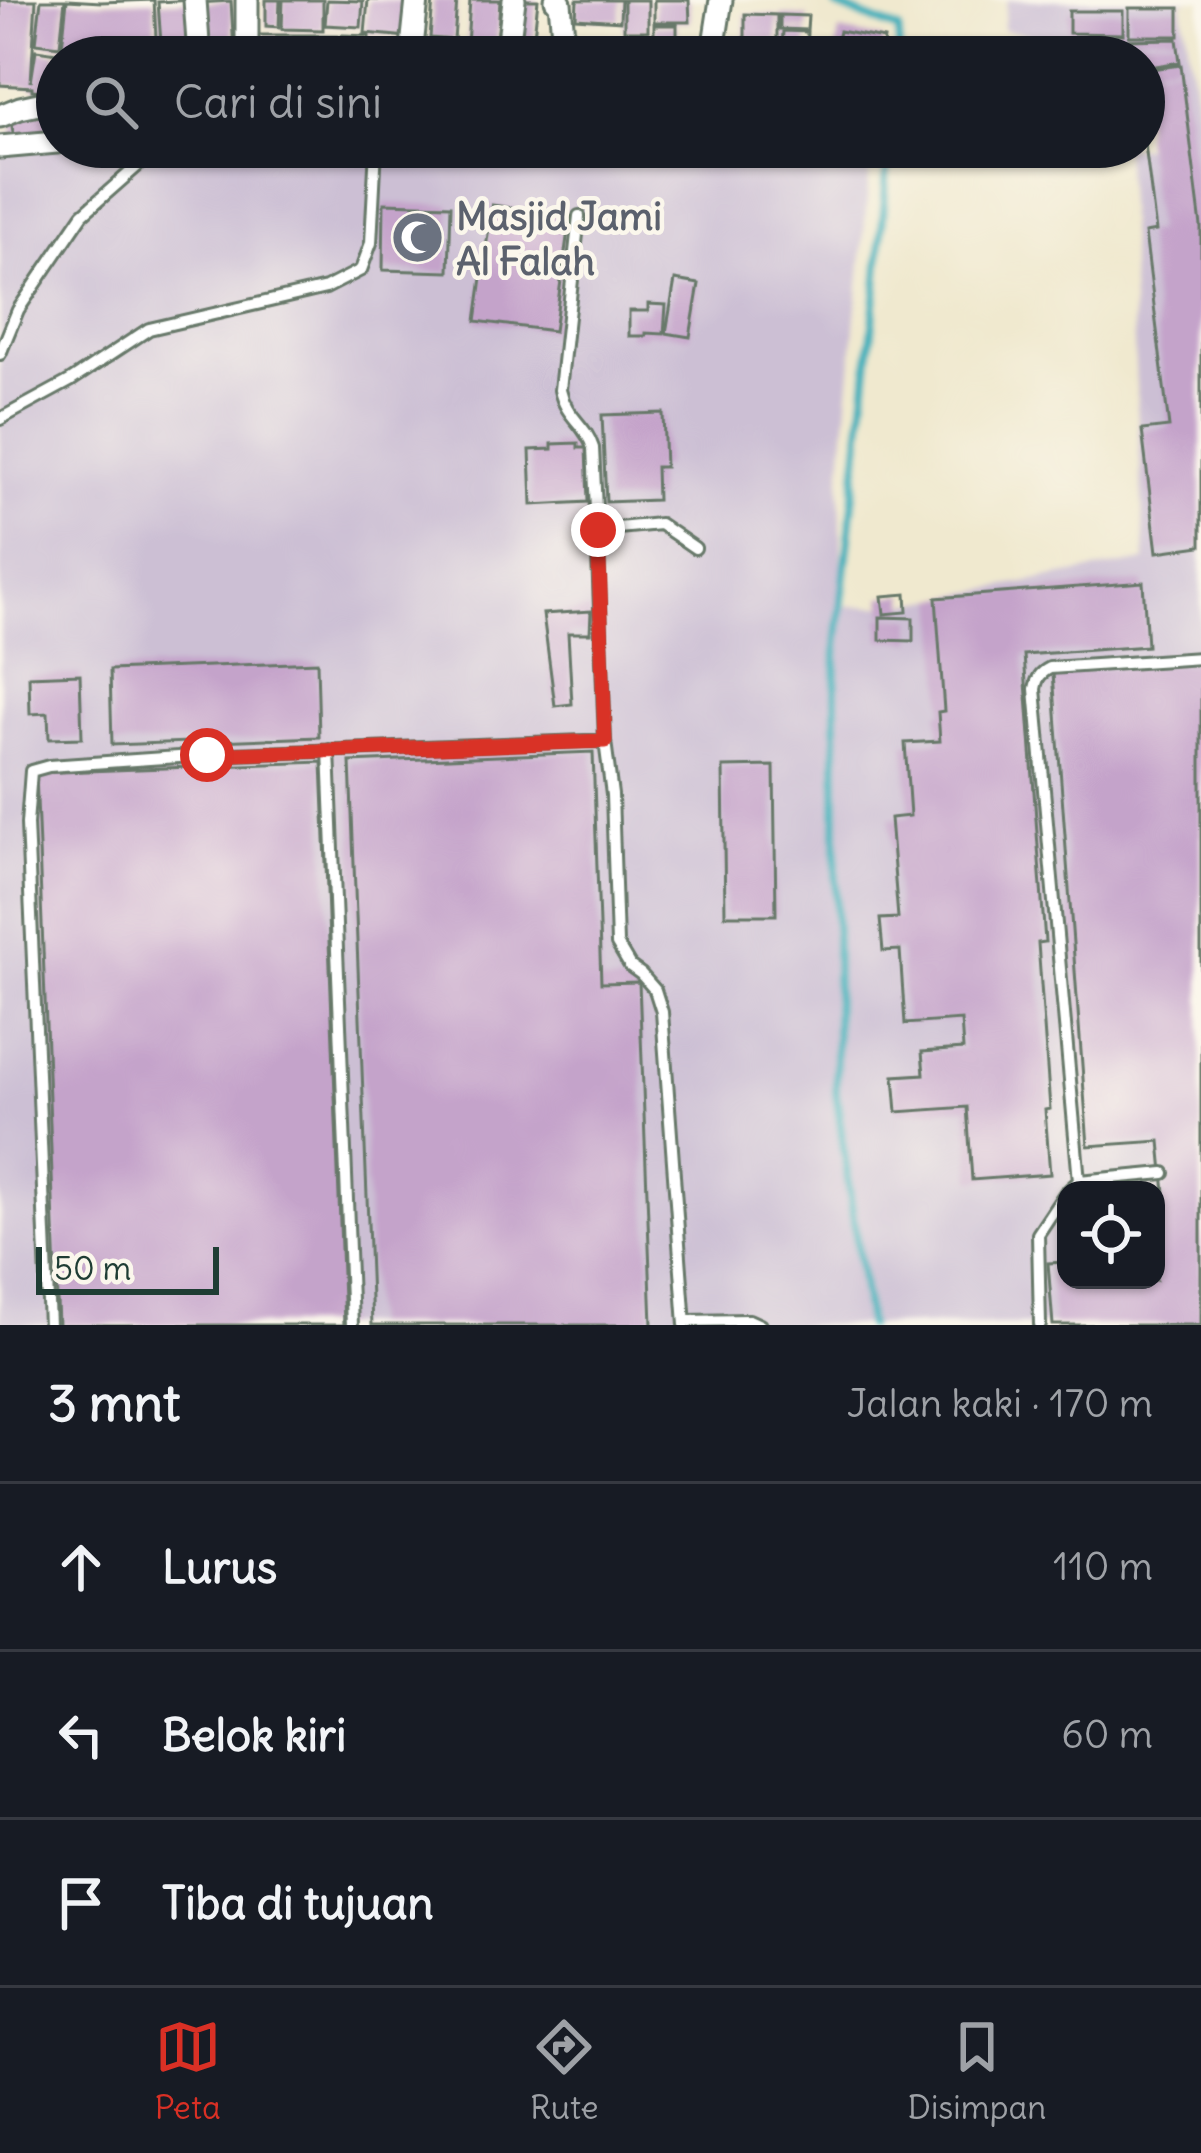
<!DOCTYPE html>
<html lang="id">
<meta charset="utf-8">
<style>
:root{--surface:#171b24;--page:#242831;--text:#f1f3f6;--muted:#9ea1a6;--line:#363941;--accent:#d93025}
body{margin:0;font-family:Delius,sans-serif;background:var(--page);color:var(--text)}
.controls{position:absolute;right:36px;bottom:36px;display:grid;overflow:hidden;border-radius:24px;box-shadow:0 3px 9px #0004}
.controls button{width:108px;height:108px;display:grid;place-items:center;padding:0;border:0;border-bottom:3px solid var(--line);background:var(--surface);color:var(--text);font:60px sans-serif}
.scale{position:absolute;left:36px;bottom:30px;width:183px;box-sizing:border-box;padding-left:12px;border:6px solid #1f3d34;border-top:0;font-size:33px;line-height:42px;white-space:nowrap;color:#1f3d34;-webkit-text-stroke:9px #fbf7ec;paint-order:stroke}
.stop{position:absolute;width:36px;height:36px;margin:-27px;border:9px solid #d93025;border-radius:50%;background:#fff}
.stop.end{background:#d93025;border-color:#fff;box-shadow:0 3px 12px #0008}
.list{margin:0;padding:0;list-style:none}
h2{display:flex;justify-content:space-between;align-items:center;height:156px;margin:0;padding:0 48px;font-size:51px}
h2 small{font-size:39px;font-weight:400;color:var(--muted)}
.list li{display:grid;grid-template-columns:78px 1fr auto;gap:36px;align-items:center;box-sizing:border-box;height:168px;padding:0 48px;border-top:3px solid var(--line)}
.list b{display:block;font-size:45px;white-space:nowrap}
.list em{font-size:39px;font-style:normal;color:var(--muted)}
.icon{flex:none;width:66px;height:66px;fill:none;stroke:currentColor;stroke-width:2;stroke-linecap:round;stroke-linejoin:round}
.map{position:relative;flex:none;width:1201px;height:1325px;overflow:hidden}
.search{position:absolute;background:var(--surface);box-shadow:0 3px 9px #0004;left:36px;right:36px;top:36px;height:132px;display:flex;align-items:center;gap:30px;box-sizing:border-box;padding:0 42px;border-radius:66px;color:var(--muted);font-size:45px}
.sheet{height:660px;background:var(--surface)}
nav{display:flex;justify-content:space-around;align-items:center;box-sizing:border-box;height:168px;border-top:3px solid var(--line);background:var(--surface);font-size:33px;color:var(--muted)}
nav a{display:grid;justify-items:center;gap:6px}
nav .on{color:var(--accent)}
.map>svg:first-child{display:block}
</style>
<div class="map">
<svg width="1201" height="1325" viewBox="0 0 1201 1325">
<rect width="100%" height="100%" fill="#fbf7ec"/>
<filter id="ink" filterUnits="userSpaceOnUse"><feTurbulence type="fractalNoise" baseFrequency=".00833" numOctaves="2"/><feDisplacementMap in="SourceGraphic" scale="24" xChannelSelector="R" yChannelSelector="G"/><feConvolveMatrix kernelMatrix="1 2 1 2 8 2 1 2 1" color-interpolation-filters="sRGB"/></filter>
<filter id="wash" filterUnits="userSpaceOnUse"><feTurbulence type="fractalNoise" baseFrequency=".004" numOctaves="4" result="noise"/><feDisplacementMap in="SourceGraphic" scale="48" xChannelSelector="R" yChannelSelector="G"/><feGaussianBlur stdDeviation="2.7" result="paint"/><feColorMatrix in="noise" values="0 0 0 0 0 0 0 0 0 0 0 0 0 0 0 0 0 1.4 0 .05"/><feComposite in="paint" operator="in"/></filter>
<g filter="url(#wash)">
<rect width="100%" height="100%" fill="#f0e9cf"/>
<path fill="#ccbfd4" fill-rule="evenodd" d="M1007 0H1191L1182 2 1201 131V1325H0V135L57 126V147H872L840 487 843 606H895L1145 561 1124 147H1144V57H1120L1119 49 1003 30ZM1066 1190H1156V1280H1066Z"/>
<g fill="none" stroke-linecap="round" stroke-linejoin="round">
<path stroke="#42b1bc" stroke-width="8" d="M836 0V6L899 30V57
M868 1325 836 1093V655L877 287 889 147"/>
</g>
<g id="blocks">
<path fill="#c4a3ca" d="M0 0H36L31 82 36 50 57 53 52 92 32 90V87L0 85Z
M41 0H65L60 46 36 43Z
M67 0 101 2 154 0 157 57H61Z
M192 0 196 57H162L158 2Z
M266 0H280L279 27 266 26Z
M283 0H323V30L282 29Z
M327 0 363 1 361 27 325 25Z
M368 0H411L408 37 365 33Z
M433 0H457L454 40 430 38Z
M470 0H500L497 47 467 45Z
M520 0H538L532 54 514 52Z
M577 0H621L620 21 576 18Z
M624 0H648V31H624Z
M654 0H689L690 22H654Z
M231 1 234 51 201 53 197 3Z
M1129 8H1179V36H1129Z
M1069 11H1123V34L1069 33Z
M745 14 777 15V41H745Z
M780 15 808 16 807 30 780 29Z
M654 25H677V54H654Z
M783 31 807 32 806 50 782 49Z
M839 31 884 39 881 57 834 56Z
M254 35H338V57H253Z
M342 35 369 36V57H341Z
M1177 39 1180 62 1144 68V57H1125L1123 40Z
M1181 65 1201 226V546L1157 552 1142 430 1169 427 1145 233 1156 231 1144 137V70Z
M57 105V136L15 144 10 114Z
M384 203 451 205 449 272 383 270Z
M492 205 570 216 554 331 476 321Z
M675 280 699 284 690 337 666 333Z
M648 304 666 305 664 334 646 333V336H629V311H648Z
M663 413 665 467H656L657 500 606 502 602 415Z
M578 443V448H586L588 502 532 505 530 450 552 449V444Z
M1143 582 1147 646 1024 655 1045 942 1038 943 1050 1109 1045 1110 1050 1174 972 1180 967 1107 897 1112 894 1076 924 1074 922 1052 963 1049 961 1020 905 1024 900 950 883 951 880 919 898 918 890 818 910 816 905 743 940 741 938 712 944 711 936 598Z
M906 594 907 612 884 614 882 596Z
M591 611 590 633H568L572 704 555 706 543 614Z
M880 617 913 618V641L880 640Z
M317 662 319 737 112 745 110 670Z
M1201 662V1325H1053L1048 1263 1066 1262V1280H1156V1194L1165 1193 1160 1141 1088 1146 1053 673Z
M80 674 82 738 49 739 48 713 30 714 29 676Z
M593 752 601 983 639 982 652 1325H372L350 762Z
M322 762 344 1325H58L36 773Z
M774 766 776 915H725L723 767Z"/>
</g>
</g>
<g filter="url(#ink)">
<use href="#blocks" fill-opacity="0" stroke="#68796a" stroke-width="3"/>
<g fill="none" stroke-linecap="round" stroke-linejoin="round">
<defs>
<path id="service" d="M579 216 560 390C566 418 585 423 593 448L597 530
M0 354 18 310 83 214 159 147
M0 419 70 381 149 329 326 288 361 270 371 243 376 147
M605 741 597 530 660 524 695 548
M329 750 352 1325
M1079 1181 1164 1173
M1069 1190 1079 1181 1035 689C1037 678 1040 673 1050 668L1201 658
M685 1321 749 1320 760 1325
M49 1325 27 824 31 771 49 766 207 755 585 741H605L612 795 617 944 630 966 641 974 655 990 662 1012 685 1325
M1040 1325 1038 1234 1066 1192"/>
<path id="minor" d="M195 0 199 57
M247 0V57
M556 0 560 3 565 57
M411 57 417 0
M507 57 514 0
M712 57 721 0
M0 116 20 108 57 100
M0 147 57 142"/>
</defs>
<use href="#service" stroke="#68796a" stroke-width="16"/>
<use href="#minor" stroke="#68796a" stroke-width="27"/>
<use href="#service" stroke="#fff" stroke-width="10"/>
<use href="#minor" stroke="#fff" stroke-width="21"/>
</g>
</g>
<g fill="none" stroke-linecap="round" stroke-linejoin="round" filter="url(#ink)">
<path stroke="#d93025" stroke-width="15" d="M207 755 605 741 598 530"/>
</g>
<defs>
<symbol id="mosque-disc" viewBox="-11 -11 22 22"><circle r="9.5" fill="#6b7280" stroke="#fbf7ec"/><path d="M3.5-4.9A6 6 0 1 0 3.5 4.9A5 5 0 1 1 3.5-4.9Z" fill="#fff"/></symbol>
</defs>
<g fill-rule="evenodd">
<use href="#mosque-disc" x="388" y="208" width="59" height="59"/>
</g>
<g text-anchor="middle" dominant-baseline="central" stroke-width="9" stroke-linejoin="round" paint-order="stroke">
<g font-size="39" font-weight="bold" fill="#5b616d" stroke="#fbf7ec" text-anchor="start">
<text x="456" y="216">Masjid Jami<tspan x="456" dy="45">Al Falah</tspan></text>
</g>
</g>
</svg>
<div class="controls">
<button><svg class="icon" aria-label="locate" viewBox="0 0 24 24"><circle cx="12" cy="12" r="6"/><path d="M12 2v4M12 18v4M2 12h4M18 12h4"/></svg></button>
</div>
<div class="scale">50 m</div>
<div class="stop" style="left:207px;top:755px"></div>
<div class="stop end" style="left:598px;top:530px"></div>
<div class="search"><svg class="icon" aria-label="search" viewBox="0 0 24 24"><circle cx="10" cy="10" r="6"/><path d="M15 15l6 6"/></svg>Cari di sini</div>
</div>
<section class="sheet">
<h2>3 mnt<small>Jalan kaki · 170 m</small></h2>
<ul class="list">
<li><svg class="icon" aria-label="ahead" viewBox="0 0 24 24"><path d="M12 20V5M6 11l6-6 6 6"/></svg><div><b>Lurus</b></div><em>110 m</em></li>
<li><svg class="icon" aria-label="left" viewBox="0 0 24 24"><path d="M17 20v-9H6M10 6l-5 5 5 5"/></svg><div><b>Belok kiri</b></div><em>60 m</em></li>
<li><svg class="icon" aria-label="arrive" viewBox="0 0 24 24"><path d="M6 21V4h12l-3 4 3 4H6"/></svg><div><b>Tiba di tujuan</b></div></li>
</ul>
</section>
<nav>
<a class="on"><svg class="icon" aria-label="map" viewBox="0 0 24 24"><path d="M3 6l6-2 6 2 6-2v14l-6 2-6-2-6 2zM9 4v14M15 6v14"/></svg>Peta</a>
<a><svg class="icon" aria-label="directions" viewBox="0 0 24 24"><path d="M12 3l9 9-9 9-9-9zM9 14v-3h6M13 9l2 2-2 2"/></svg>Rute</a>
<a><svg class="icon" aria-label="saved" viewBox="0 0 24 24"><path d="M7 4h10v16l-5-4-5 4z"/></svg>Disimpan</a>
</nav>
